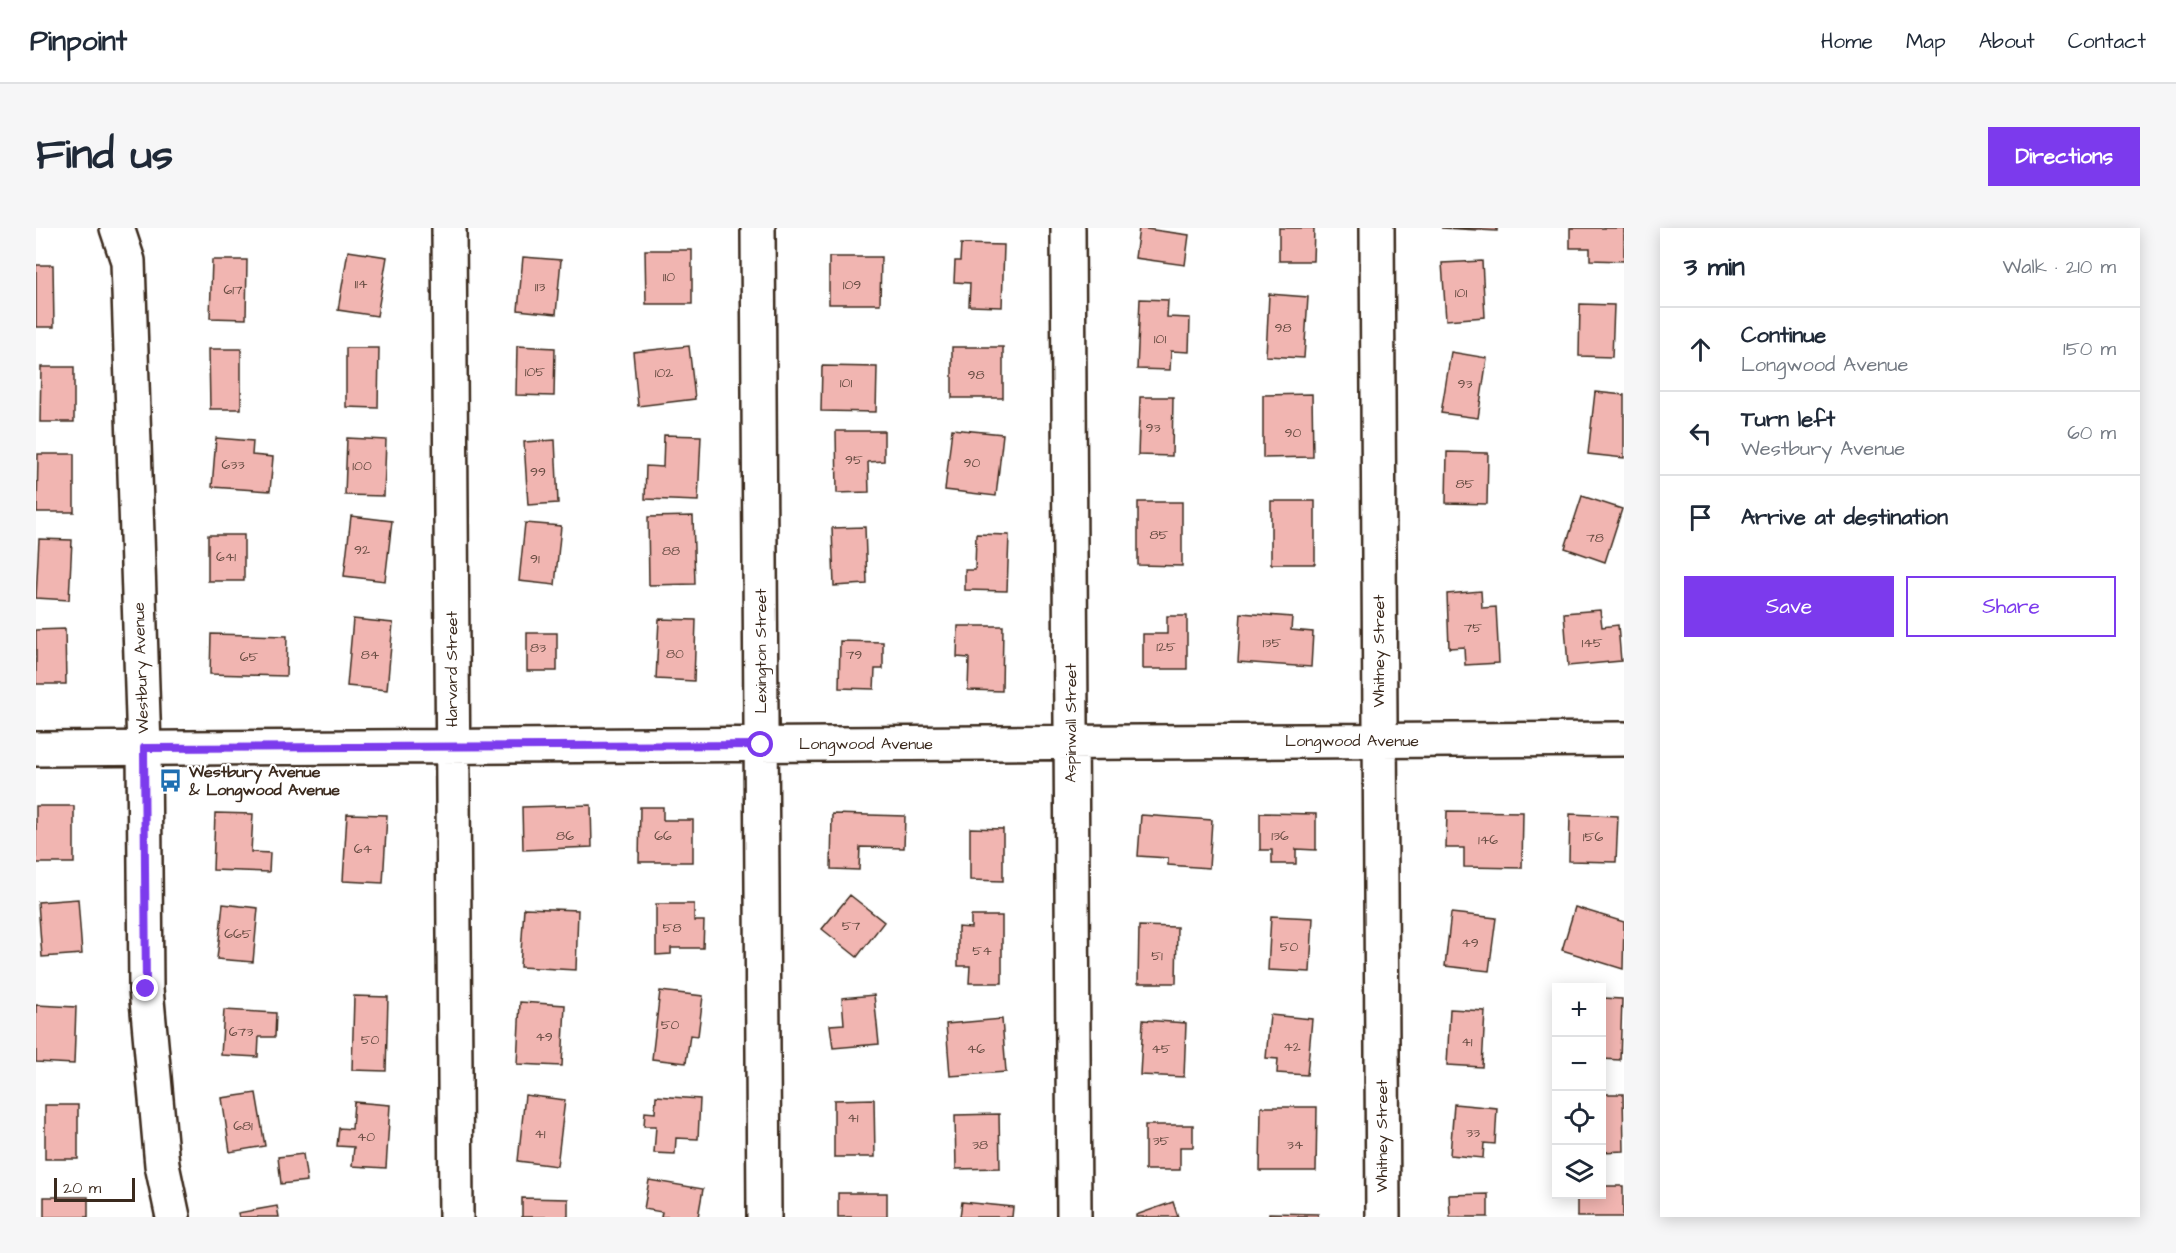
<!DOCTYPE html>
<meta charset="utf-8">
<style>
:root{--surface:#fff;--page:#f6f6f7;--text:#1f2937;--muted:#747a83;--line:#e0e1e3;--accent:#7c3aed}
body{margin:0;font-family:"Architects Daughter",sans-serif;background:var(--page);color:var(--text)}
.controls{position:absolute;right:18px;bottom:18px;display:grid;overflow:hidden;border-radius:0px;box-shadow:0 3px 15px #0003}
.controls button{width:54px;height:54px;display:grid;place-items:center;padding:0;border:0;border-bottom:2px solid var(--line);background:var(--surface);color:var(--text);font:30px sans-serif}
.scale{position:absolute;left:18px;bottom:15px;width:81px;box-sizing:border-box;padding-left:6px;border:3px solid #3b2a1e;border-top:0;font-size:16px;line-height:21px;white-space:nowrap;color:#3b2a1e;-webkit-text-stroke:4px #fff;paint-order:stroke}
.stop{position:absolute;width:18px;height:18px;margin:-14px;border:4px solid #7c3aed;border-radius:50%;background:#fff}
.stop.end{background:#7c3aed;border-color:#fff;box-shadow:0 2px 6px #0008}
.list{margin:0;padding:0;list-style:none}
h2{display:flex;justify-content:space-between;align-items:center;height:78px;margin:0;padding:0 24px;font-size:26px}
h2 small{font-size:20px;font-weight:400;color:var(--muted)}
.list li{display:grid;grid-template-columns:39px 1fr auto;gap:18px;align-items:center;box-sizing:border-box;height:84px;padding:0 24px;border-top:2px solid var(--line)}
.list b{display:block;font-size:22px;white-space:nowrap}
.list p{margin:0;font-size:20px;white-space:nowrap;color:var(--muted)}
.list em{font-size:20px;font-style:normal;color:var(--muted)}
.actions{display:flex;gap:12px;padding:18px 24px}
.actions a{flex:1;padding:14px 0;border:2px solid var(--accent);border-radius:0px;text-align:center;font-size:21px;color:var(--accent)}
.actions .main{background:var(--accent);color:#fff}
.icon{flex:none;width:33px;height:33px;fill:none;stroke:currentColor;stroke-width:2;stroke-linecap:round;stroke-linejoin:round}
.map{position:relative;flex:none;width:1588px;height:989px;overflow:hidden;border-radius:0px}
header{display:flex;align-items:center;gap:36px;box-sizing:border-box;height:84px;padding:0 30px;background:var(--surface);border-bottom:2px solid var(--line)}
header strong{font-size:28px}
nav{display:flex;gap:33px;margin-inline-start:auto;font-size:21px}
.intro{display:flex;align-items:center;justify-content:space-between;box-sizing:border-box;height:144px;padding:0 36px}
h1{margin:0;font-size:42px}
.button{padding:15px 27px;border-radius:0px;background:var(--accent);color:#fff;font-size:21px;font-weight:700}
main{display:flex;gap:36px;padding:0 36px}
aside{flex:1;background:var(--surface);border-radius:0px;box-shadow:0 3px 15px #0003}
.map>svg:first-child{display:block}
</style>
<header>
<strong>Pinpoint</strong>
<nav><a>Home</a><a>Map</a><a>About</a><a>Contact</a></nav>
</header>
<div class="intro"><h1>Find us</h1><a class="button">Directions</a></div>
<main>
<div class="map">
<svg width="1588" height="989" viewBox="0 0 1588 989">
<rect width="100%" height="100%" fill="#fff"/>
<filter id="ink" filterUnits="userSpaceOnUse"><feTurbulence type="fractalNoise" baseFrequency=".0167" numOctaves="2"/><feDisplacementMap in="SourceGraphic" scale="12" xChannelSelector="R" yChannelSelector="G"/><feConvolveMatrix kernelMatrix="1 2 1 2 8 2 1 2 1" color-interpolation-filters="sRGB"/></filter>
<g filter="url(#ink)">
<path fill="#f1b5b1" stroke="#3b2a1e" stroke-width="1.5" d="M1103 0 1153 7 1149 37 1099 30Z
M1243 0H1278L1277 33H1243Z
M1405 0H1461V3Z
M1534 0H1588V33L1554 32V20H1534Z
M925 16 968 17 966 79 933 78 934 55 918 54 919 33H924Z
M609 22H656V76H610Z
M312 23 351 29 341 88 302 82Z
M487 29 525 32 520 86 482 82Z
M793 29H845L844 76H793Z
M176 32H211L210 91 174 90Z
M1446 33 1449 89 1410 92 1406 35Z
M0 37H17L18 99H0Z
M1233 66 1272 69 1268 130 1230 128Z
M1104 71 1132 72 1131 89 1154 90 1153 124 1135 123 1134 142 1101 141Z
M1544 76 1578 77 1576 129 1543 128Z
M481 118 519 120 518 168 480 167Z
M653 118 659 171 602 178 597 124Z
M916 119H967V170H916Z
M310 120H343L342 180 310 179Z
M173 121H205V181H174Z
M1415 124 1451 130 1442 190 1405 185Z
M786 138 841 139 840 184 785 183Z
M5 139H38V194H4Z
M1559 164 1588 167V230L1552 226Z
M1276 166 1277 229 1227 230V167Z
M1104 169H1137L1136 228 1102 227Z
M916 201 967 206 960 268 909 262Z
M800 203H848V233L832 234 833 264 801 265Z
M628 207 665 208 662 273 609 271 610 238 627 239Z
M180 210 217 213 216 227 237 229 234 263 176 259Z
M311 210 350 212 348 268 309 267Z
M519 212 522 275 492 277 488 214Z
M1411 224 1452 225 1451 276 1410 275Z
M2 226H38V284H1Z
M1546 268 1586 281 1569 334 1529 320Z
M1235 273H1279V336H1235Z
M1102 274H1146V338L1102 337Z
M315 288 356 293 349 353 308 348Z
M657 288 659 356 613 357 612 289Z
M489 295 525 298 519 357 483 353Z
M829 299 831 356 798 358 796 300Z
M940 306 973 307 971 363 929 362V342H939Z
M172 307H208V353H172Z
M3 311 36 312 33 372 0 370Z
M1445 363 1446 380 1460 379 1463 435 1429 437 1428 419 1413 420 1411 366Z
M1564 382 1566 399 1582 397 1585 433 1532 438 1528 385Z
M1205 385 1256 389 1255 402 1277 404 1275 439 1202 434Z
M1131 388H1151V441H1107V406H1131Z
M317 391 357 395 351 462 311 458Z
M623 391 660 392 658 453 620 451Z
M922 398H967L966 463 932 462 933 430 921 429Z
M29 401 30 456H0V402Z
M491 405H521V443H491Z
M175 406 251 408 250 448 174 446Z
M804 413 847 414V441H839L838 461 803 460Z
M555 577 556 619 487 622 486 579Z
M0 578H38V635H0Z
M604 579H627V592H657V634H603Z
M1411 583 1487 584 1486 640 1428 639V620H1410Z
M179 585 217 586 215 624 234 625 233 644 177 642Z
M1224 585 1280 586V622L1260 621V636H1236V622H1224Z
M311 586 351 587 347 655 307 653Z
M796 586 869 588 868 620 824 619 823 642 795 641Z
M1534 586 1582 588 1580 634 1533 633Z
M1105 587 1176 592 1173 640 1132 637V630L1102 628Z
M934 600 967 601V653L934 652Z
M814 667 848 694 821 729 786 701Z
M42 671 46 726 6 729 2 674Z
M187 676 222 680 217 734 181 731Z
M620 676H658V693H668L667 720H635V726L620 727Z
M1539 679 1588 694 1587 741 1526 722Z
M488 680 542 682 540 742 484 739Z
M1415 685 1460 690 1453 743 1409 738Z
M935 688H966V755H933L934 738H922V699L935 700Z
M1235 688 1277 690 1274 744 1232 742Z
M1103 698 1141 699 1140 755H1102Z
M624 763 667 768 662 808 654 807 650 835 616 831Z
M838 767 843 816 797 820 794 797 808 796 806 770Z
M318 768 352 769 350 843 316 842Z
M1566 770 1586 771 1584 832 1566 831Z
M484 774 529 777 526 838 481 836Z
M0 777 40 779 38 836 0 834Z
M1414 781 1449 783 1446 839 1411 837Z
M188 782 240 785 239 809H223L222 829 185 827Z
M1234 787 1276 791 1271 847 1241 845 1242 831 1230 830Z
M966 791 970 844 914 848 910 796Z
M1107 792 1150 795 1148 849 1104 847Z
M220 865 229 918 194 924 186 870Z
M1566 866H1587L1588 923 1566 924Z
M489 867 529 872 521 938 482 933Z
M620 868 664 871 662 911 640 910 639 926 618 925 620 898H608L609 884 619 885Z
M838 871 839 929H798V872Z
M318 874 354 877 350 940 316 938 318 919 301 918 303 900 316 901Z
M1418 876 1461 880 1459 916 1448 915 1447 930 1414 927Z
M9 877H42V931H9Z
M1225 879H1281L1280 943H1224Z
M963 886 964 940 920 941 919 887Z
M1109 897H1157V919H1144V942H1109Z
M267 926 271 953 245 956 242 929Z
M613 952 667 961 662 989H625L626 984 608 981Z
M1566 958H1587V989H1541V966H1566Z
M802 965H851V989H802Z
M1452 966V989H1414L1413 967Z
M8 969H52V989H8Z
M486 970 532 971V989H486Z
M926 974 977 979 976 989H924Z
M1137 974 1142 989H1100V987Z
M241 978 243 989H203L202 985Z
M1233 985 1282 986V989H1233Z"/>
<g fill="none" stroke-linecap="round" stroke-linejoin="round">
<defs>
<path id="minor" d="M413 0 420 989
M722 0 728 989
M1032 0 1038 989
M1341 0 1347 989
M0 521 1588 511"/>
<path id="major" d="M81 0 92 33 108 520 110 761 126 937 137 989"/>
</defs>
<use href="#minor" stroke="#3b2a1e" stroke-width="38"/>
<use href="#major" stroke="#3b2a1e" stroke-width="38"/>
<use href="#minor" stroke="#fff" stroke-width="33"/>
<use href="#major" stroke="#fff" stroke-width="33"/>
</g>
</g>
<g fill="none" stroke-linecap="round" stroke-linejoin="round" filter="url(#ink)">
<path stroke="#7c3aed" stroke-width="8" d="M110 761 108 520 725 517"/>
</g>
<defs>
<symbol id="bus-bare" viewBox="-9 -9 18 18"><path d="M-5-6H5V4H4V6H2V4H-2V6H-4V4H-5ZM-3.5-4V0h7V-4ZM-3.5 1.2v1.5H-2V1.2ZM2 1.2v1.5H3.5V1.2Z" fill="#1f6fb2" stroke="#fff" stroke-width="2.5" paint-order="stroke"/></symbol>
</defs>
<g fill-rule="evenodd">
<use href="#bus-bare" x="118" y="536" width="33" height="33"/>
</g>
<g text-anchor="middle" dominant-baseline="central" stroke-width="4.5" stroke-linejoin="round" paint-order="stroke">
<g font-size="14" fill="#684d43">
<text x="633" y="49">110</text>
<text x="325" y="56">114</text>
<text x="816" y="57">109</text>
<text x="504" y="59">113</text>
<text x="197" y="62">617</text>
<text x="1425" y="65">101</text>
<text x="1247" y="100">98</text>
<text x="1124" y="111">101</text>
<text x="499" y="144">105</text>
<text x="628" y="145">102</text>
<text x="940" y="147">98</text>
<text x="810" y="155">101</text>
<text x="1429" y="156">93</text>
<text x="1117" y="200">93</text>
<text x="1257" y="205">90</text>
<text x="818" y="232">95</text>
<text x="936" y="235">90</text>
<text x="197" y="237">633</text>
<text x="326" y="238">100</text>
<text x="502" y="244">99</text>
<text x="1429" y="256">85</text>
<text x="1123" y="307">85</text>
<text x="1559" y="310">78</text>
<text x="326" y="322">92</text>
<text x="635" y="323">88</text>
<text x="190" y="329">641</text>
<text x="499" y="331">91</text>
<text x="1437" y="400">75</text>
<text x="1236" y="415">135</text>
<text x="1556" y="415">145</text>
<text x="1130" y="419">125</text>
<text x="502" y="420">83</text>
<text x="639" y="426">80</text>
<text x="334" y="427">84</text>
<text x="818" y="427">79</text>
<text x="213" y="429">65</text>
<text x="529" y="608">86</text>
<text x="627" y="608">66</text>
<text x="1244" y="608">136</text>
<text x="1557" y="609">156</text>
<text x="1452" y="612">146</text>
<text x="327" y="621">64</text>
<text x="815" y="698">57</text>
<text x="636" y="700">58</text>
<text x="202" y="706">665</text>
<text x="1434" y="715">49</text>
<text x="1253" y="719">50</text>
<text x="946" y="723">54</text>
<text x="1121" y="728">51</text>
<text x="634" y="797">50</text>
<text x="205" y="804">673</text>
<text x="508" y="809">49</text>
<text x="334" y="812">50</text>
<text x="1431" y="814">41</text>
<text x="1256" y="819">42</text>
<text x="940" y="821">46</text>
<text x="1125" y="821">45</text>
<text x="817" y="890">41</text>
<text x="207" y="898">681</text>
<text x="1437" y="905">33</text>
<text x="504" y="906">41</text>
<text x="330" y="909">40</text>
<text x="1125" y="913">35</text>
<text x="944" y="917">38</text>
<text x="1259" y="917">34</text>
</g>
<g font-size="16" fill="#3b2a1e" stroke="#fff">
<text transform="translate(725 423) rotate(-90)">Lexington Street</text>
<text transform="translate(1343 423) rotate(-90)">Whitney Street</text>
<text transform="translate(105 440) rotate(-92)">Westbury Avenue</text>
<text transform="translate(416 441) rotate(-90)">Harvard Street</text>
<text transform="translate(1035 495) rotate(-90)">Aspinwall Street</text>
<text x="1316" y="513">Longwood Avenue</text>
<text x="830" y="516">Longwood Avenue</text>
<text transform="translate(1346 908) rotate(-90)">Whitney Street</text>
</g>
<g font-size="16" font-weight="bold" fill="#3b2a1e" stroke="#fff" text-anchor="start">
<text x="153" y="544">Westbury Avenue<tspan x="153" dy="18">&amp; Longwood Avenue</tspan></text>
</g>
</g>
</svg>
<div class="controls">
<button>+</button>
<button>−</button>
<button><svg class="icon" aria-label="locate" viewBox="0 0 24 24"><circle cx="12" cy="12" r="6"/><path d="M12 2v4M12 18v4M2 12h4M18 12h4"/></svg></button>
<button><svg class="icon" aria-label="layers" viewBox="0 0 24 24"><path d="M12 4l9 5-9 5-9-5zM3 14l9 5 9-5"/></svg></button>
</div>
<div class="scale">20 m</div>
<div class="stop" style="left:725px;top:517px"></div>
<div class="stop end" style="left:110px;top:761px"></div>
</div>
<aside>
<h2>3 min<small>Walk · 210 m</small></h2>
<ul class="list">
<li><svg class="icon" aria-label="ahead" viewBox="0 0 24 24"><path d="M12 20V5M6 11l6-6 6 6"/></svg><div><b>Continue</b><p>Longwood Avenue</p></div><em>150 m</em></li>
<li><svg class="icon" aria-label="left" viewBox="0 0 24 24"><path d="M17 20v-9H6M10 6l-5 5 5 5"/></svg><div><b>Turn left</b><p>Westbury Avenue</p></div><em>60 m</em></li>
<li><svg class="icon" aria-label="arrive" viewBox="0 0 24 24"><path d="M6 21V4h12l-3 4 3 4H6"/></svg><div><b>Arrive at destination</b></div></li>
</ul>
<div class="actions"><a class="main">Save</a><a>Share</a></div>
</aside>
</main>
